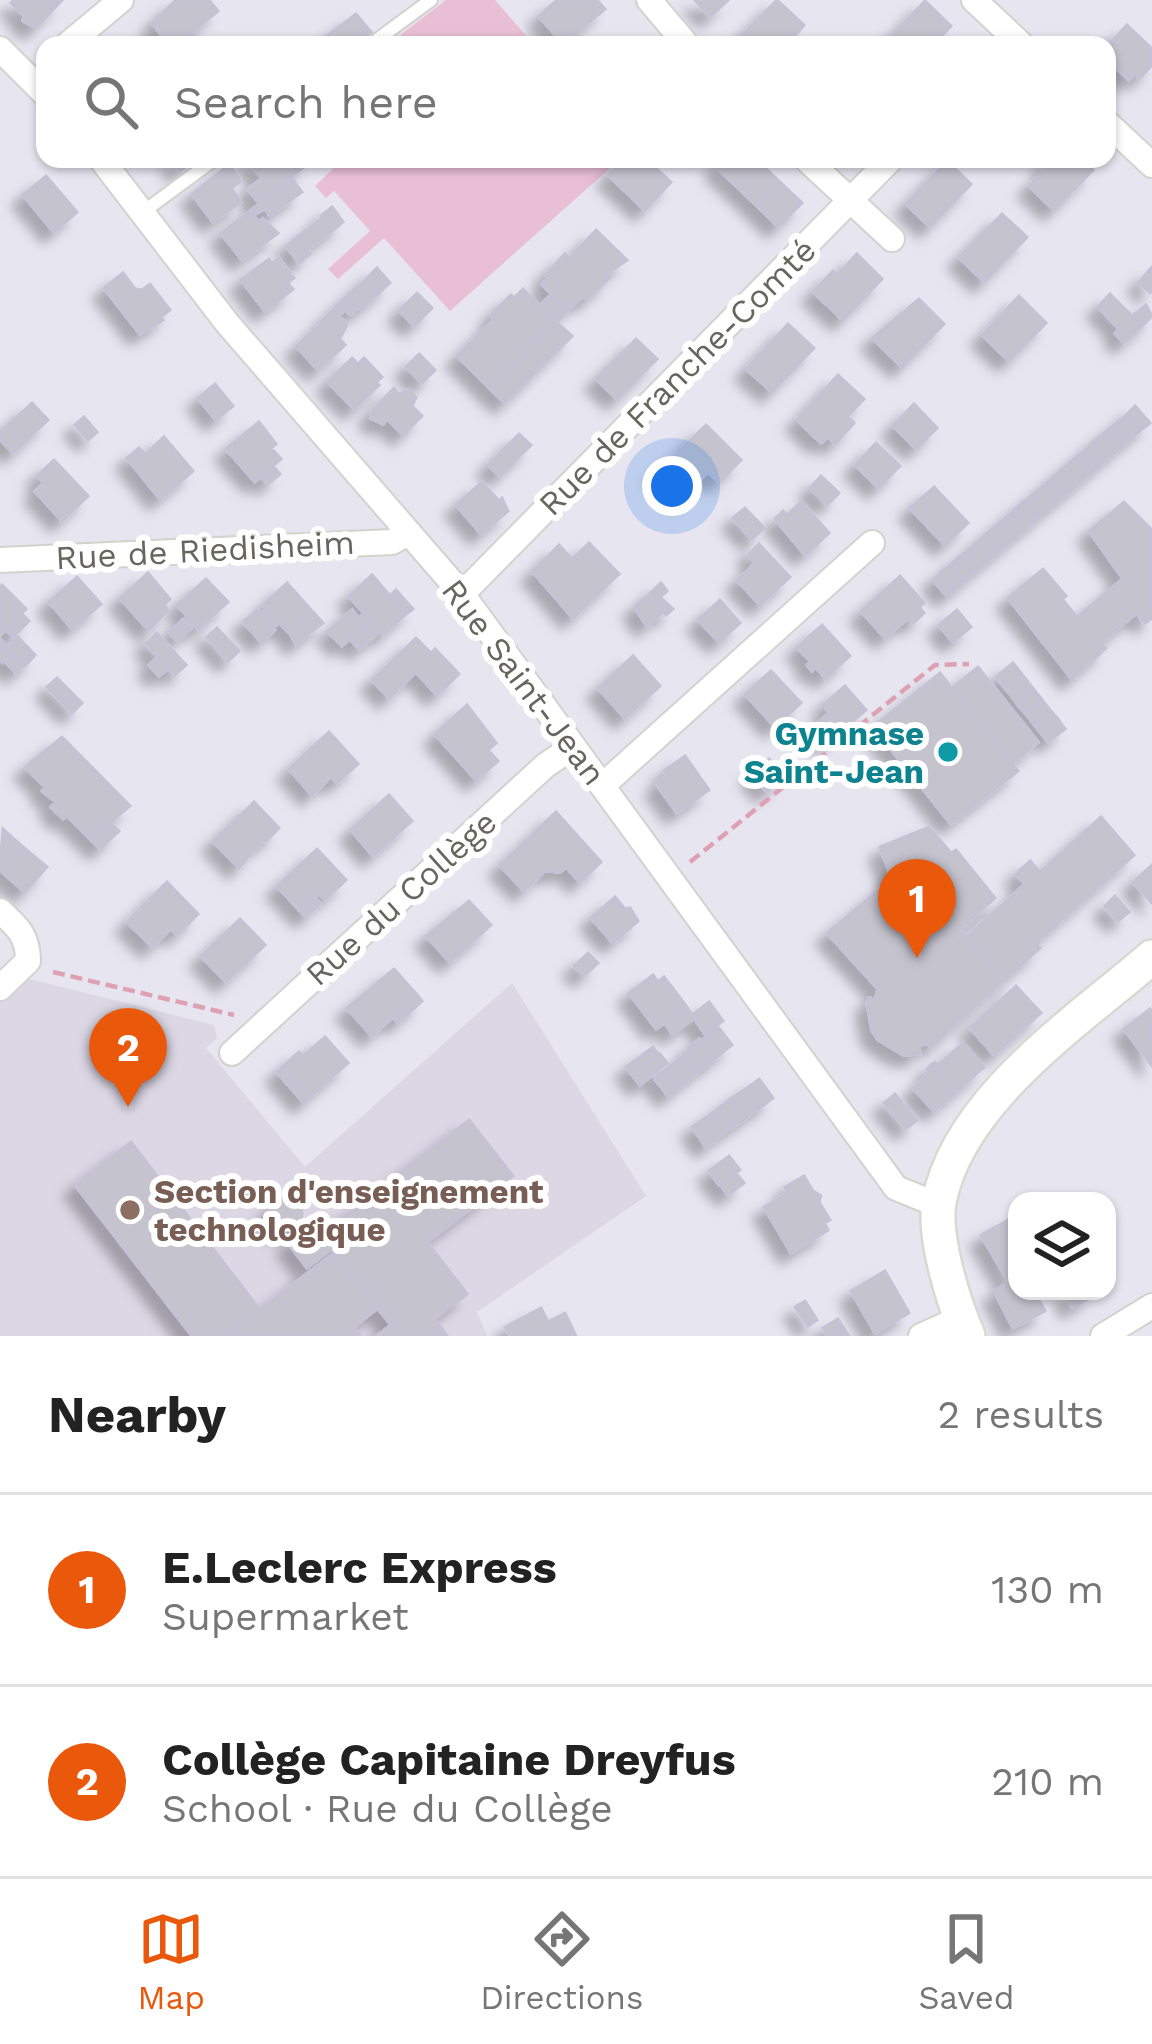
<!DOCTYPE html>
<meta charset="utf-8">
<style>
:root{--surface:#fff;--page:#f6f6f6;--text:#222;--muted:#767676;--line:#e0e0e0;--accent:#ea580c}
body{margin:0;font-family:"Work Sans",sans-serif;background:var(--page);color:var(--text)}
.controls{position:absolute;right:36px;bottom:36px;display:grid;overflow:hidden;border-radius:24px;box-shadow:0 3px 9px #0004}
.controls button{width:108px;height:108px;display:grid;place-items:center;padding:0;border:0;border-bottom:3px solid var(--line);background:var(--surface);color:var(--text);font:60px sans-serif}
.you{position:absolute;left:672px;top:486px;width:42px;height:42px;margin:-30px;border:9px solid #fff;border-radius:50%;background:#1a73e8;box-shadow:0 0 0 18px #1a73e833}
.badge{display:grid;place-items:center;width:78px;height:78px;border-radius:50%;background:var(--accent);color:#fff;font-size:39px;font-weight:700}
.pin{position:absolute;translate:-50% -99px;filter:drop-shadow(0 3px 6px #0008)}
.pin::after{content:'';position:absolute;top:63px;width:42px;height:36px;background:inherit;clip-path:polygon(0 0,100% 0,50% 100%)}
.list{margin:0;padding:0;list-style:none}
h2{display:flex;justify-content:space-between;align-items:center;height:156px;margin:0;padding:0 48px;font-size:51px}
h2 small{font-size:39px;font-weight:400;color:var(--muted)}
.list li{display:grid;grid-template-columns:78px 1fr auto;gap:36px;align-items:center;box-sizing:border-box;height:192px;padding:0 48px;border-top:3px solid var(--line)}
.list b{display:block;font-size:45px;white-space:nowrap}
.list p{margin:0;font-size:39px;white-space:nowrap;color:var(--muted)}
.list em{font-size:39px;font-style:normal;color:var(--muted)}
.icon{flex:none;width:66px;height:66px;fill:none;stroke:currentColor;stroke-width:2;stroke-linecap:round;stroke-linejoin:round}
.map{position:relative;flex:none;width:1152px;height:1336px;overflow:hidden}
.search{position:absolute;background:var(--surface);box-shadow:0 3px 9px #0004;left:36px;right:36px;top:36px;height:132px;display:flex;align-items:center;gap:30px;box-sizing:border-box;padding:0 42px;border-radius:24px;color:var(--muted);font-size:45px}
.sheet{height:540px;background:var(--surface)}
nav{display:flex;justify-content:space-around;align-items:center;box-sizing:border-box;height:168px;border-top:3px solid var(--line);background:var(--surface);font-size:33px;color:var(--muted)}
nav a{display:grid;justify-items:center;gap:6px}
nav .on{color:var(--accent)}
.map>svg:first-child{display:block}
</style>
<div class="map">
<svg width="1152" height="1336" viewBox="0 0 1152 1336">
<defs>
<filter id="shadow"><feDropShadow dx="-11" dy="11" stdDeviation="6" flood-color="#0004"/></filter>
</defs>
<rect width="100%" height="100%" fill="#e7e5f0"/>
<path fill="#dbd7e5" d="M22 977 214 1025 217 1038 206 1048 305 1167 512 983 646 1196 477 1312 487 1336H0V998Z"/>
<path fill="#e9bfd6" d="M446 0H495L534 45H387Z
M325 159H602L610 168 450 311 384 238 338 279 328 269 370 231 334 191 326 198 315 186 333 169Z"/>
<path fill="#c5c3ce" stroke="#c5c2d5" stroke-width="3" filter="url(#shadow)" d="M14 0H62L36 28 23 21 24 16 11 3Z
M176 0H209L218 11 176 45H169L152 23Z
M557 0H597L605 9 563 44 539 16Z
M695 0H728L710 17Z
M777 0 804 25 787 45H740L736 41Z
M925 1 951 26 933 45H888L885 43Z
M356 14 371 32 354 45H322L319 42Z
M1127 25 1152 49V65L1140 78 1135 73 1129 80 1107 59V46Z
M192 32 202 45H176Z
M171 159H196L180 171Z
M247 159H306L309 163 258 202 248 189 262 178Z
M624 159H646L671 182 645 210 608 175Z
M722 159H756L759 162 736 186 715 166Z
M1046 159H1082L1093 170 1054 210 1029 186 1048 166 1044 162Z
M947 161 971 184 930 227 906 204Z
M759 162 780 182 757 206 736 186Z
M229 165 241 181 231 188 241 202 213 222 192 194Z
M46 176 77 212 54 232 23 195Z
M292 179 302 192 276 211 267 198Z
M780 182 802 203 778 227 757 206Z
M267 198 278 213 272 218 265 209 253 215 250 211Z
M332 207 343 222 332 231 321 216Z
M250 211 258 222 263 219 278 233 242 260 221 233Z
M1002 214 1027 237 984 282 959 257Z
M322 218 332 231 307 250 297 237Z
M596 230 627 260 607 274 610 277 587 300 583 296 568 310 542 285 548 278 545 275 565 254 569 258Z
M297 237 310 254 299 263 286 246Z
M857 254 882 279 843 320 813 292 833 271 837 275Z
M279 258 294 278 287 283 293 289 265 311 241 280 269 259 272 264Z
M1152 267V291L1150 293 1139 282Z
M377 268 390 283 379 293 366 279Z
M123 273 135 289 142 290 150 284 170 310 161 317 163 320 140 334 104 288Z
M366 279 379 293 361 309 348 295Z
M523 289 552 318 543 327 547 331 536 343 532 339 524 346 528 350 509 370 504 366 499 372 503 376 490 389 457 356 494 319 491 315 511 295 514 298Z
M417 293 432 308 414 326 399 311Z
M552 294 568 310 557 322 540 305Z
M1110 294 1119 303 1106 315 1098 307Z
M348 295 359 307 350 315 339 304Z
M1019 296 1046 323 1009 361 982 335Z
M919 299 944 324 902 367 872 338Z
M1119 303 1142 326 1124 343 1115 333 1119 329 1106 315Z
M339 304 345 310 339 316 347 325 339 340 322 320Z
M1146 305 1152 316 1142 326 1132 316Z
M552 318 572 336 505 403 490 389 503 376 499 372 504 366 509 370 528 350 524 346 532 339 536 343 547 331 543 327Z
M323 322 345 345 318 370 296 346Z
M788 324 814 348 772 392 746 369Z
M636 339 657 359 617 399 596 379Z
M419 354 435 370 422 383 406 367Z
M352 358 358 364 364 358 382 377 376 382 379 385 354 409 328 382Z
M838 375 864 399 847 417 854 423 835 444 828 437 821 443 797 420Z
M215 384 233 406 216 420 198 398Z
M394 388 399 394 409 390 416 397 412 406 422 416 403 435 387 419 383 424 371 418V412Z
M32 403 48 420 13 453 0 439V432Z
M914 404 937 428 916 449 893 426Z
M1135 406 1150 423 1141 430 1127 414Z
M1127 414 1141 430 1133 437 1119 421Z
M84 417 97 432 88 440 75 425Z
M1119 421 1133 437 1124 444 1110 428Z
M259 422 276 444 271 448 281 459 255 482 226 449Z
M706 425 741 460 719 482 708 472 682 498 657 472Z
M1110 428 1124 444 1116 452 1102 435Z
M519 434 531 445 500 476 488 465Z
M1102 435 1116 452 1107 459 1093 442Z
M164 437 193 471 160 499 127 458 139 448 145 454Z
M1093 442 1107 459 1099 466 1085 450Z
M876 443 900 466 878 488 855 465Z
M1085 450 1099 466 1091 473 1076 457Z
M1076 457 1091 473 1082 481 1068 464Z
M54 460 88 496 62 521 35 491 44 483 37 476Z
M1068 464 1082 481 1074 488 1060 471Z
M273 466 280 474 268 484 261 476Z
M1060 471 1074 488 1065 495 1051 479Z
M821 476 839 493 827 505 810 488Z
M1051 479 1065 495 1057 502 1043 486Z
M482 482 499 501 502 498 508 511 481 534 456 505Z
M1043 486 1057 502 1048 509 1034 493Z
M934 487 968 523 945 545 910 508Z
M1034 493 1048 509 1040 517 1026 500Z
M1026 500 1040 517 1031 524 1017 507Z
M801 502 829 533 805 555 775 519 783 511 787 515Z
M1124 502 1152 530V618L1145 623 1137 613 1101 642 1106 648 1072 679 1008 598 1043 569 1066 596 1062 599 1077 617 1123 579 1089 531Z
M1017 507 1031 524 1023 531 1009 515Z
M745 508 764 528 752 539 733 518Z
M1009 515 1023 531 1015 538 1000 522Z
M1000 522 1015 538 1006 546 992 529Z
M992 529 1006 546 998 553 984 536Z
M984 536 998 553 989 560 975 544Z
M589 543 619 574 573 618 533 572 530 574 559 545 572 559Z
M759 544 790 577 760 605 737 580 756 563 748 555Z
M975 544 989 560 981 567 967 551Z
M967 551 981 567 972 574 958 558Z
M958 558 972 574 964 582 950 565Z
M950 565 964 582 955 589 941 572Z
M941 572 955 589 947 596 933 580Z
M148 573 170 599 143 624 120 598Z
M372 575 406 614 383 635 349 596Z
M900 576 924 603 919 607 924 613 913 623 908 618 885 638 861 611Z
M77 577 101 604 72 629 49 602Z
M206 579 228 602 198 629 177 605Z
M287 583 314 613 290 634 263 605Z
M661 583 667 591 660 597 673 609 666 615 648 595Z
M2 585 26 609 0 636V588Z
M396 590 413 609 406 614 390 596Z
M648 595 663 612 647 626 634 607Z
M720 600 740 623 719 642 698 620Z
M164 605 168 610 149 630 143 624Z
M267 609 279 623 273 628 261 614Z
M257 610 275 630 261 642 243 622Z
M352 610 365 626 342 646 328 631Z
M957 610 971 627 953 642 939 625Z
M314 613 323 623 296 644 290 634Z
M365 613 380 631 372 639 359 618Z
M22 614 29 621 13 637 6 630Z
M187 616 195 625 186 633 178 624Z
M178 624 186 633 177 641 168 632Z
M822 625 850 656 825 678 816 667 812 671 807 665 811 662 797 647Z
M217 628 239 651 228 661 207 637Z
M362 628 372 639 359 649 350 639Z
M157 633 186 665 175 675 146 644Z
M18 637 35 655 26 665 8 647Z
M416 638 431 653 435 649 459 674 437 695 416 672 389 698 372 680Z
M0 639 13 653 3 663 0 660Z
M12 654 24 665 16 673 5 661Z
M633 656 660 686 625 718 598 688Z
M158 657 168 668 159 676 149 665Z
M1013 663 1021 673 1003 686 996 677Z
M978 667 1038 742 1012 764 952 688Z
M771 671 801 703 775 727 745 694Z
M940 673 1018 771 951 824 873 727Z
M1021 673 1028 682 1011 695 1003 686Z
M57 678 75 696 65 706 47 687Z
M1028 682 1035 691 1018 705 1011 695Z
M845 686 866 710 844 728 823 705Z
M1035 691 1043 701 1026 714 1018 705Z
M75 696 82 703 72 713 65 706Z
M1043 701 1050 710 1033 723 1026 714Z
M467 705 496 743 488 750 498 761 476 780 435 734Z
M1050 710 1058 719 1041 733 1033 723Z
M830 712 844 728 827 744 812 728Z
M1058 719 1065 729 1048 742 1041 733Z
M329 732 358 764 337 783 331 777 312 795 289 769Z
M62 737 130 806 90 839 67 816 63 819 51 807 56 802 42 791 45 787 25 767Z
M685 756 709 790 677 813 656 784 667 776 664 771Z
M769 759 785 776 767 792 751 774Z
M389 795 412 821 373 856 351 830Z
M254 802 279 828 266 841 263 839 239 868 213 841Z
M556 812 601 862 580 882 566 867 560 872 545 871 524 891 500 865Z
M1101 817 1134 855 1036 943 1040 948 1004 980 966 937 1025 884 1016 874 1030 861 1040 872Z
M108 821 119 831 100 849 90 839Z
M929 827 951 853 956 850 995 898 960 929 1004 980 931 1047 928 1043 919 1046 920 1054 903 1055 878 1040 872 1031 867 1004 869 998 875 999 878 989 827 933 892 879 880 847Z
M3 829 24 848 3 873 0 870Z
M24 848 47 867 25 892 3 873Z
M317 849 346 880 325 900 319 894 300 911 277 886Z
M1152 865V903L1133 882Z
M167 882 198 914 177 935 171 929 152 947 127 922Z
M1115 896 1129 912 1118 921 1105 906Z
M615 897 625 909 630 908 638 921 613 943 591 918Z
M315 898 320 904 306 917 300 911Z
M469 901 491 925 450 962 426 936Z
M240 919 265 945 226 982 201 956Z
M588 953 598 963 584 976 574 966Z
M394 969 417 995 372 1036 347 1008Z
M653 975 658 982 664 977 687 1007 656 1029 629 993Z
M1016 986 1041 1013 994 1055 970 1028Z
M417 995 422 1001 398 1023 393 1017Z
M709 1002 723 1021 705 1034 692 1015Z
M687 1007 694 1018 672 1034 665 1023Z
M1150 1009 1152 1012V1066L1124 1029Z
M718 1027 732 1045 724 1051 710 1034Z
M710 1034 724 1051 715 1059 701 1041Z
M325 1037 348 1063 310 1097 282 1067 299 1052 303 1056Z
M699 1039 715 1059 703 1068 688 1048Z
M963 1043 984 1067 956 1092 931 1065 935 1062 938 1065Z
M653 1047 659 1055 633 1076 626 1067Z
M689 1051 703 1068 694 1075 680 1058Z
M660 1054 667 1063 640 1085 633 1076Z
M680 1058 694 1075 685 1082 671 1065Z
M671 1065 685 1082 677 1089 663 1071Z
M931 1065 956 1092 934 1111 913 1088 930 1073 927 1069Z
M282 1067 310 1097 304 1103 277 1072Z
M663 1071 677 1089 668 1096 654 1078Z
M759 1079 773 1098 761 1107 747 1088Z
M747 1088 761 1107 752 1113 738 1094Z
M738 1094 752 1113 743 1120 729 1100Z
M895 1094 917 1120 906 1129 884 1103Z
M729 1100 743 1120 734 1126 720 1107Z
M720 1107 734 1126 725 1132 712 1113Z
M712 1113 725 1132 716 1139 702 1120Z
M469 1120 513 1176 427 1242 467 1294 434 1319 447 1336H377L397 1320 371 1286 364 1291 321 1234Z
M702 1120 716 1139 706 1147 692 1127Z
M131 1142 260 1310 225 1336H192L75 1185Z
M729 1156 740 1170 719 1185 709 1171Z
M736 1173 744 1183 728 1195 720 1184Z
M804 1176 813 1191 821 1196 819 1202 830 1220 824 1223 828 1230 791 1253 764 1207 788 1193 785 1187Z
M270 1214a16 16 0 1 1 32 0a16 16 0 1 1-32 0Z
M1014 1217 1017 1279 1009 1283 981 1235Z
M313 1224 332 1249 307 1268 288 1243Z
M335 1252 378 1308 354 1327 360 1336 227 1335Z
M885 1271 909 1313 875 1333 851 1291Z
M1017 1279V1291H1034L1045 1311 1013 1328 994 1291Z
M371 1286 397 1320 391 1325 364 1291Z
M1073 1291H1091L1093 1296 1072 1307 1065 1295Z
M805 1301 817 1320 808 1326 795 1307Z
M541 1308 548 1322 565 1313 576 1336H510L505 1327Z
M838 1319 849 1336H828L823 1328Z"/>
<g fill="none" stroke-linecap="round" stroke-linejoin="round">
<defs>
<path id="service" d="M370 45 431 0
M143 212 215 159"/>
<path id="minor" d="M649 0 687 45
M974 0 1022 45
M67 45 121 0
M0 49 45 94
M1107 123 1152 165
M101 159 227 323 462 594 896 1188 938 1205
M806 159 892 239
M0 560 392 542 408 533
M462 594 891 159
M602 786 872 543
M0 911C18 927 28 936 28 961L0 988
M232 1053 546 765 573 747
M921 1336 961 1318
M1103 1336 1152 1306"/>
<path id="secondary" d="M968 1336C954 1303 933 1238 939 1202 958 1100 1078 1021 1152 957"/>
</defs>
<use href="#service" stroke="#d2d3cb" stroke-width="16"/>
<use href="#minor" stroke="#d2d3cb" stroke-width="28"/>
<use href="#secondary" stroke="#d8d9cf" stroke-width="38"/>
<path stroke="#dda1b1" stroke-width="4.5" stroke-dasharray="12 6" stroke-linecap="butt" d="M690 862 935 665 969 664
M53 972 234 1015"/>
<use href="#service" stroke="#fff" stroke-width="12"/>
<use href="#minor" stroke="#fff" stroke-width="24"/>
<use href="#secondary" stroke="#fff" stroke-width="33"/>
</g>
<circle fill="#0f9aa8" stroke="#fff" stroke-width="4.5" cx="948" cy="752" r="12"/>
<circle fill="#8d6e63" stroke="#fff" stroke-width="4.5" cx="130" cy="1210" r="12"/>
<g text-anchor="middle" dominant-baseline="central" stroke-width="12" stroke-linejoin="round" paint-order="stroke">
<g font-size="33" fill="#66665c" stroke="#fff">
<text transform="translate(677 377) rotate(-45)">Rue de Franche-Comté</text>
<text transform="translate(205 550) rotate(-3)">Rue de Riedisheim</text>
<text transform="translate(524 682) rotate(53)">Rue Saint-Jean</text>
<text transform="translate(401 898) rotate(-42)">Rue du Collège</text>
</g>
<g font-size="33" font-weight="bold" fill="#0d838f" stroke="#fff" text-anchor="end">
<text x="924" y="733">Gymnase<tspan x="924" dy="38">Saint-Jean</tspan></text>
</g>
<g font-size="33" font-weight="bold" fill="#785e54" stroke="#fff" text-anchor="start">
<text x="154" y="1191">Section d'enseignement<tspan x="154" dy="38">technologique</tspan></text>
</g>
</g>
</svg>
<div class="controls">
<button><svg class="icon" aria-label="layers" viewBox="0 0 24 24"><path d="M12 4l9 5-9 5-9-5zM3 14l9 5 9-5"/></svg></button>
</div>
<div class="you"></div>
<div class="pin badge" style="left:917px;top:958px">1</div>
<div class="pin badge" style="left:128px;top:1107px">2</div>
<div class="search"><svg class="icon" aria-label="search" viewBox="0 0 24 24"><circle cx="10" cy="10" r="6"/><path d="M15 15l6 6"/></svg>Search here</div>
</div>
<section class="sheet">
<h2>Nearby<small>2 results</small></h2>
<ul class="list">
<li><span class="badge">1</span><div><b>E.Leclerc Express</b><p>Supermarket</p></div><em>130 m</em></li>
<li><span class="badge">2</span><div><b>Collège Capitaine Dreyfus</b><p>School · Rue du Collège</p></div><em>210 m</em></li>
</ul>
</section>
<nav>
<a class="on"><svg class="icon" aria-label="map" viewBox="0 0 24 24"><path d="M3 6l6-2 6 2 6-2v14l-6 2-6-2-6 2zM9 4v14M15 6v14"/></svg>Map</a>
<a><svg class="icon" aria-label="directions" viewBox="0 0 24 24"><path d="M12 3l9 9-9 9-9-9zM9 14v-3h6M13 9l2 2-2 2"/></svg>Directions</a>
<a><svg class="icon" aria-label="saved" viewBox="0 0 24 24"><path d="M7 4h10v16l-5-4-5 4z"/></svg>Saved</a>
</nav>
